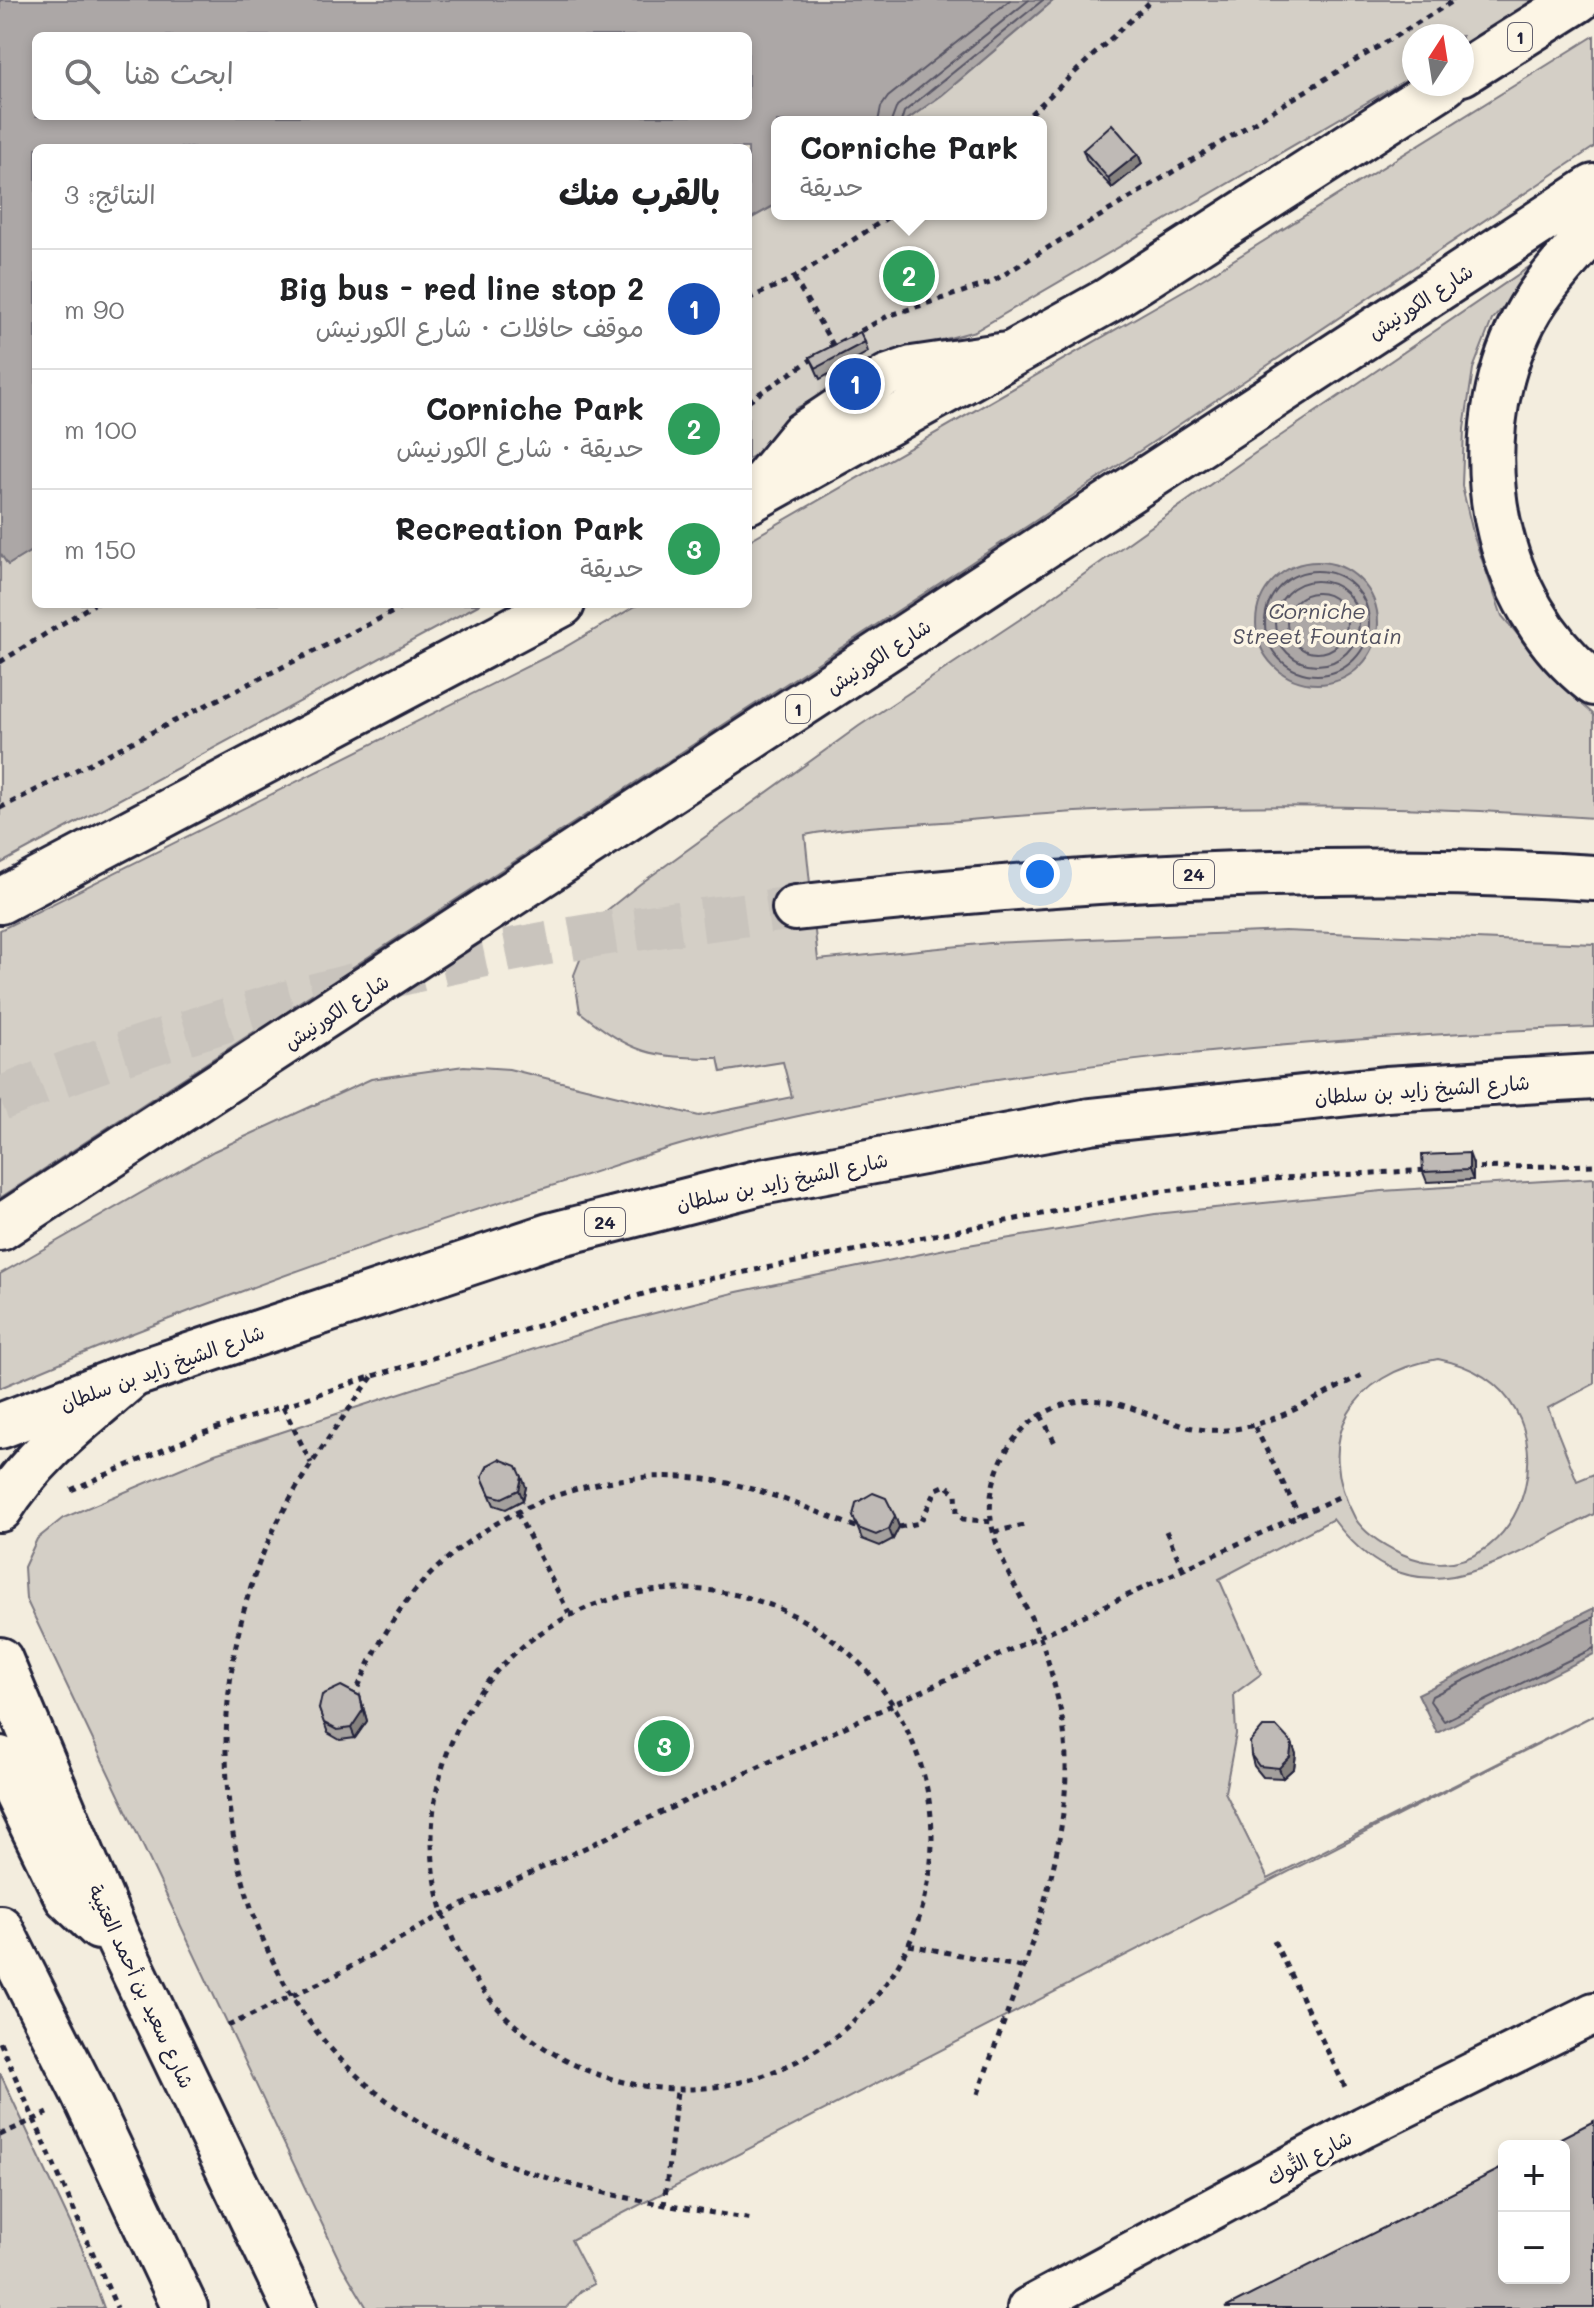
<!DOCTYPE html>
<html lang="ar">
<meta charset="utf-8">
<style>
:root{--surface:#fff;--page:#f2f2f2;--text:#202124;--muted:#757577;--line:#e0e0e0;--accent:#2563eb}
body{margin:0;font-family:Mali,"Playpen Sans Arabic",sans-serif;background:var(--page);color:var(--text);direction:rtl}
.controls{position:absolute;right:24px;bottom:24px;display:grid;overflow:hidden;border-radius:12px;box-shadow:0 4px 12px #0003}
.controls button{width:72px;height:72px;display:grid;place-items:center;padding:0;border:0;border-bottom:2px solid var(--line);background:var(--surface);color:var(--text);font:40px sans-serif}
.compass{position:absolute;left:1402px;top:24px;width:72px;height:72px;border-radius:50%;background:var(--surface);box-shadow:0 4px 12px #0003;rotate:12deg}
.you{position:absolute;left:1040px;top:874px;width:28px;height:28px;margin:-20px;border:6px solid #fff;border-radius:50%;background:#1a73e8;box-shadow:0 0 0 12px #1a73e833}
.badge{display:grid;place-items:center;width:52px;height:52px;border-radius:50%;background:var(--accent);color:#fff;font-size:26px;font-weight:700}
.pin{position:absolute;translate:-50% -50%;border:4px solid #fff;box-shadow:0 2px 8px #0006}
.popup{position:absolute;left:771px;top:116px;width:276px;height:104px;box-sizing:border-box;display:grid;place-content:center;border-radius:12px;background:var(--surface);filter:drop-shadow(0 2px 6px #0005);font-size:26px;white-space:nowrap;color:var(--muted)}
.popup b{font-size:30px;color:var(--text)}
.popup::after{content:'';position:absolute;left:50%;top:100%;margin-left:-16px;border:16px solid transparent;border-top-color:var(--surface)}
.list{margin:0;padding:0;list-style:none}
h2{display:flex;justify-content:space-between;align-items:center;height:104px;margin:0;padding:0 32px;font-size:34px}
h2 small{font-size:26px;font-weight:400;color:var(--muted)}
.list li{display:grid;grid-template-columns:52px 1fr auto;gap:24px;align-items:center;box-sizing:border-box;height:120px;padding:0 32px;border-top:2px solid var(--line)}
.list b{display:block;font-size:30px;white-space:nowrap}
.list p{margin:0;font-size:26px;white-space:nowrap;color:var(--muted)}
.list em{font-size:26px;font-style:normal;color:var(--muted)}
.icon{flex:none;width:44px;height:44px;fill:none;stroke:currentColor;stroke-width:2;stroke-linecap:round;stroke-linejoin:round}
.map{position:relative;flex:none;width:1594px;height:2308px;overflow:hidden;direction:ltr}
.search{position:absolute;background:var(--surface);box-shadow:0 4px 12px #0003;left:32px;top:32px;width:720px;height:88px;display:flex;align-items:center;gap:20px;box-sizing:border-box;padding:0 28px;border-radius:12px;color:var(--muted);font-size:30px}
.panel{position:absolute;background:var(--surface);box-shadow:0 4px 12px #0003;left:32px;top:144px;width:720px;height:464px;border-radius:12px;direction:rtl}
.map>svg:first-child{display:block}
</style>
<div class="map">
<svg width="1594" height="2308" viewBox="0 0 1594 2308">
<rect width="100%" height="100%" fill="#f3edde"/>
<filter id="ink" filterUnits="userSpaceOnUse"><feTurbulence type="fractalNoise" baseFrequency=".0125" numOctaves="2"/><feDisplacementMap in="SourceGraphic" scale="16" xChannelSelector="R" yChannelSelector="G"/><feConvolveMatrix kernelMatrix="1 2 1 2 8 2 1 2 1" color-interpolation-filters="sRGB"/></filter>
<g filter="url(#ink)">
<path fill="#d4cfc6" stroke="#7b7880" stroke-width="2" fill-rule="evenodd" d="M1054 0H1543L1462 47V36H1414V75L975 331 902 351 795 409 760 453 748 459V220L777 204V214H1041V122H904L942 95Z
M1594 36V147L1032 523 0 1198V930L560 650 639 604H748V541L1193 285Z
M1557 248 1492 320 1473 369 1464 429 1462 486 1474 537 1502 616 1558 682 1594 715V818C1385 803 1177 801 969 820 915 825 858 825 805 835L818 960 990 943 1285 931 1594 944V1027C1299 1038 1004 1063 717 1135 661 1148 606 1169 551 1186 363 1244 180 1311 0 1388V1274L214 1151 371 1079 464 1066 509 1069 699 1116 792 1097 783 1062 721 1072 718 1058C649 1057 635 1055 580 1012L574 975 596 919 640 884 859 726 1028 614 1242 462Z
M36 548V604H480L0 864V553L8 565Z
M1594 1178V1384L1548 1408 1577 1481 1594 1474V1514C1499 1561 1414 1628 1333 1519L1219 1579 1261 1674 1234 1694 1236 1734 1225 1792 1268 1879 1594 1715 571 2240 594 2284 581 2291 566 2308H367L342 2266 26 1599 24 1567 37 1539 63 1518 215 1454 604 1326 737 1292 950 1248 1155 1214 1382 1191ZM1438 1359C1594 1390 1525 1609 1402 1554 1385 1546 1365 1535 1355 1518 1312 1438 1352 1373 1438 1359Z
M0 2073 81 2246 104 2308H0Z"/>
<path fill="#aca7a6" stroke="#75727b" stroke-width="2" fill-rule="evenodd" d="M0 0H1054L942 95 904 122H777V204L748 220V148H36V548L8 565 0 553ZM36 36H748V116H36Z
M1256 623a61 61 0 1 1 122 0a61 61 0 1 1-122 0Z
M1594 1608V1654L1437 1733 1418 1694Z"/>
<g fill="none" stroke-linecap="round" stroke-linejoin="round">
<path stroke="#595766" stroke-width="2" d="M878 122 881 107 888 97 1010 0
M891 122 897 106 1029 0
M901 122 904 112 1043 0
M1265 623a52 52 0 1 1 104 0a52 52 0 1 1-104 0Z
M1275 623a42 42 0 1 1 84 0a42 42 0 1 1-84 0Z
M1287 623a30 30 0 1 1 60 0a30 30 0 1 1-60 0Z
M1594 1617 1432 1696 1430 1701 1444 1721 1594 1648"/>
<path stroke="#c9c4bd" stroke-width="44" stroke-dasharray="44 22" stroke-linecap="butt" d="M0 1099C169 1030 368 976 548 943 630 928 713 919 795 908"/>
<defs>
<path id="minor" d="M748 498 801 433 886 376 912 367 1007 353
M1028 2308 1364 2127 1594 2013"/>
<path id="major" d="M0 1509C33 1456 82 1419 129 1378
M0 1660 116 1935 295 2308
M0 1759 67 1897 99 1927
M0 1928 84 2094 185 2308"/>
<path id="highway" d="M1462 73 1578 0
M1594 229C1566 261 1535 293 1518 332 1465 448 1491 602 1594 683
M748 501 1107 301 1445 84
M0 901 562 604
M795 908C1061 879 1326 861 1594 878
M0 1228 1594 187
M0 1426 132 1375 549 1236 761 1182 1090 1121 1386 1089 1594 1077"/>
</defs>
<use href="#minor" stroke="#22223b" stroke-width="46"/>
<use href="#major" stroke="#22223b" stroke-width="50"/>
<use href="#highway" stroke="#22223b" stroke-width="50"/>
<path stroke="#22223b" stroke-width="5" stroke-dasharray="6 6" stroke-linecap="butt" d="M1022 122 1152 0
M794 278 833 345
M748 299 794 278 893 214
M829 348 888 316 990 283 1455 0
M748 401 814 358
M0 662 94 604
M0 808 409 604
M1467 1168 1594 1165
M372 1377C327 1440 278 1505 253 1580 191 1766 233 2003 408 2115 513 2182 632 2201 753 2219
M283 1407 311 1463
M1041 1415 1057 1447
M1255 1427 1299 1515
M71 1490 200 1434 373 1376 663 1288 1155 1192 1283 1178 1429 1170
M517 1513 569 1613
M899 1527 920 1523 937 1489 946 1485 956 1493 957 1513 963 1519 992 1522
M1166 1531 1183 1569
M994 1532 1024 1525
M432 1839a250 250 0 1 1 500 0a250 250 0 1 1-500 0Z
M353 1698C371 1659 391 1616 421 1584 494 1505 606 1464 712 1480 762 1488 809 1509 856 1527
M1274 1941 1347 2091
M909 1945 1021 1967
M228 2026 338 1974 445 1913 1343 1495
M0 2042 117 2308
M978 2094C1017 1980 1087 1830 1060 1708 1054 1684 1048 1656 1038 1633 1021 1591 985 1545 991 1497 996 1457 1020 1420 1060 1406 1113 1387 1149 1422 1199 1429 1258 1438 1312 1399 1362 1375
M0 2135 48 2113
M664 2206 677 2091"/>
<use href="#minor" stroke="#fcf5e5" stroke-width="40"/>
<use href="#major" stroke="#fcf5e5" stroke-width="44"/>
<use href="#highway" stroke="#fcf5e5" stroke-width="44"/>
</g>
<path fill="#a4a09d" stroke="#22223b" stroke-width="2" d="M1083 150 1138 154 1142 164 1112 188 1087 161Z
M865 342 868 352 820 379 810 357Z
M1473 1164V1180L1427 1182 1423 1172Z
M482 1477 526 1487 523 1500 506 1509 494 1505Z
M853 1516H895L899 1527 893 1539 880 1546 862 1539Z
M360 1696 367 1721 355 1738 340 1740 328 1733 319 1709Z
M1292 1743 1296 1754 1294 1768 1283 1778 1263 1777 1254 1766 1251 1755Z"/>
<path fill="#86827f" stroke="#22223b" stroke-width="2" d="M1138 154 1142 164 1112 188 1108 178Z
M1469 1153 1473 1164V1180L1469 1170Z
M522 1477 526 1487 523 1500 519 1490Z
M895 1516 899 1527 893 1539 889 1529Z
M360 1696 367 1721 355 1738 351 1728Z
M1292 1743 1296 1754 1294 1768 1283 1778 1279 1768Z"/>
<path fill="#bfbab6" stroke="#22223b" stroke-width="2" d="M1112 124 1138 154 1108 178 1083 150Z
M860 332 865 342 816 368 810 357Z
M1469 1153V1170L1423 1172 1422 1155Z
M499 1459 517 1466 522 1477 519 1490 502 1498 490 1495 482 1477 488 1465Z
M873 1493 886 1498 895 1516 889 1529 876 1535 858 1528 853 1516 856 1503Z
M341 1686 360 1696 363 1710 351 1728 337 1730 324 1723 319 1709 322 1695Z
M1263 1727H1277L1292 1743 1290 1757 1279 1768 1259 1766 1251 1755 1250 1742Z
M1594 2121V2308H1225L1504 2167V2278H1564V2146H1545Z"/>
</g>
<g text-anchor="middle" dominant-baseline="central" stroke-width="7" stroke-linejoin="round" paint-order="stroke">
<g fill="#fcf5e5" stroke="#63616e" stroke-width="2">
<rect x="1508" y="23" width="24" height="28" rx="6"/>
<rect x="786" y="695" width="24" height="28" rx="6"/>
<rect x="1174" y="860" width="40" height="28" rx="6"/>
<rect x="585" y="1208" width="40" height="28" rx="6"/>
</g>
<g font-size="18" font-weight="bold" fill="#22223b">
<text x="1520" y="37">1</text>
<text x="798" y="709">1</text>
<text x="1194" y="874">24</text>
<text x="605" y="1222">24</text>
</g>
<g font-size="20" fill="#22223b" stroke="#fcf5e5">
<text transform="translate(1420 301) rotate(-33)">شارع الكورنيش</text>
<text transform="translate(878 656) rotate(-33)">شارع الكورنيش</text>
<text transform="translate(336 1011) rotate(-33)">شارع الكورنيش</text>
<text transform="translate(1422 1089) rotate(-4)">شارع الشيخ زايد بن سلطان</text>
<text transform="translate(782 1181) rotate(-12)">شارع الشيخ زايد بن سلطان</text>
<text transform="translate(162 1367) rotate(-20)">شارع الشيخ زايد بن سلطان</text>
<text transform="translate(142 1986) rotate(65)">شارع سعيد بن أحمد العتيبة</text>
<text transform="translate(1309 2157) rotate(-28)">شارع التُّوك</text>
</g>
<g font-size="22" font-style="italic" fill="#525160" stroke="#fcf5e5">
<text x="1317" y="610">Corniche<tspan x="1317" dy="25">Street Fountain</tspan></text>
</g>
</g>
</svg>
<div class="controls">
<button>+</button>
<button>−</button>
</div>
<svg class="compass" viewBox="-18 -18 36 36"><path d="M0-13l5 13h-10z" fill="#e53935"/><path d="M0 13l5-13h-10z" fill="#757577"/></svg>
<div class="you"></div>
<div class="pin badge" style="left:855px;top:384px;background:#1a4fb4">1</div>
<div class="pin badge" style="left:909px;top:276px;background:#2e9e5b">2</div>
<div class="popup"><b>Corniche Park</b>حديقة</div>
<div class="pin badge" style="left:664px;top:1746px;background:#2e9e5b">3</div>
<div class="search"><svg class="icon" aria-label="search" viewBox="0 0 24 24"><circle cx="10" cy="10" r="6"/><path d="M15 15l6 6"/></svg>ابحث هنا</div>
<section class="panel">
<h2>بالقرب منك<small>النتائج: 3</small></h2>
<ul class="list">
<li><span class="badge" style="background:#1a4fb4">1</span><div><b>Big bus - red line stop 2</b><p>موقف حافلات · شارع الكورنيش</p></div><em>90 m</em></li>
<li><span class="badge" style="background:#2e9e5b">2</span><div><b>Corniche Park</b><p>حديقة · شارع الكورنيش</p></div><em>100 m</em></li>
<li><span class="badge" style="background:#2e9e5b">3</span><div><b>Recreation Park</b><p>حديقة</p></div><em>150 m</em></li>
</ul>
</section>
</div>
